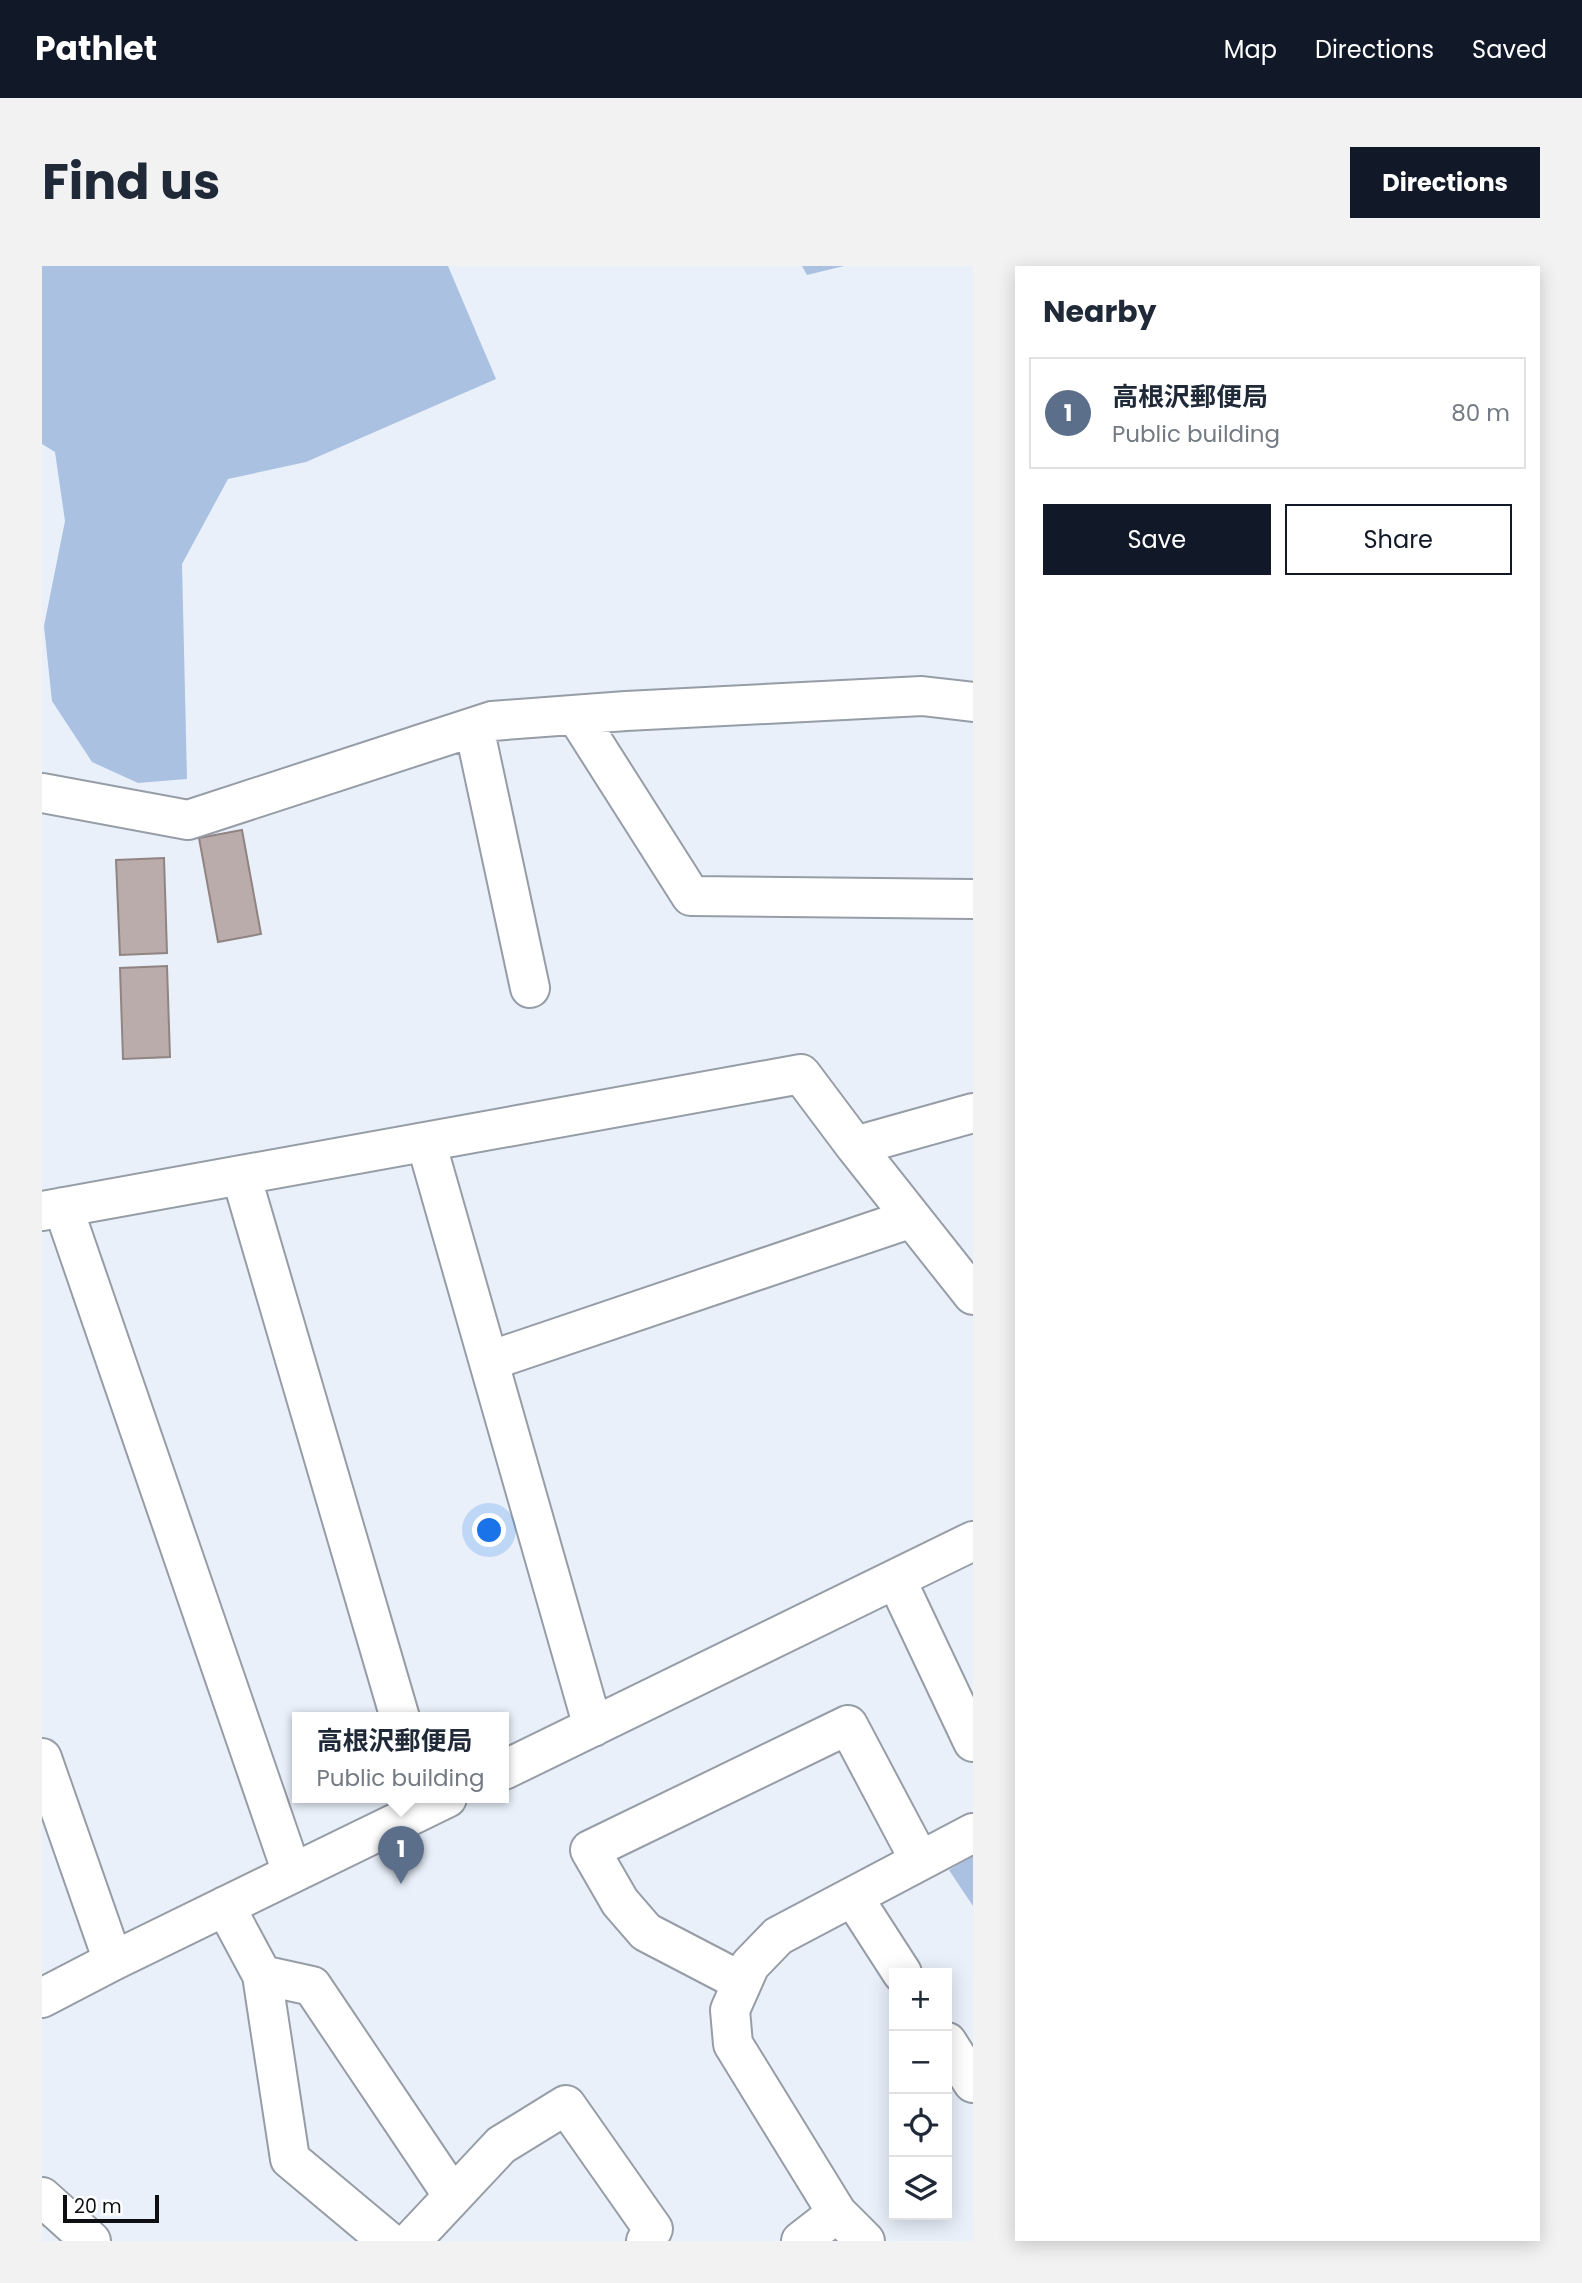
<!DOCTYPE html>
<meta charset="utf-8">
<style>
:root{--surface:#fff;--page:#f2f2f3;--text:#1f2937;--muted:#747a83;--line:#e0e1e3;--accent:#111827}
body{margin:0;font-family:Poppins,"Noto Sans JP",sans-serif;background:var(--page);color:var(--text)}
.controls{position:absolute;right:21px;bottom:21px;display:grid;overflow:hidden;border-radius:0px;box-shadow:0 4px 18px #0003}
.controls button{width:63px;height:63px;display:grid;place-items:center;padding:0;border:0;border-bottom:2px solid var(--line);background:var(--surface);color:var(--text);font:35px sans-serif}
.scale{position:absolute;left:21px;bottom:18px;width:96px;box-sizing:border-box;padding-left:7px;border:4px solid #0d0f13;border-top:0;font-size:19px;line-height:24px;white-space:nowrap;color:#0d0f13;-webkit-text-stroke:5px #fff;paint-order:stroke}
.you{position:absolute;left:448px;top:1265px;width:24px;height:24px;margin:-18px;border:5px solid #fff;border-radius:50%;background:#1a73e8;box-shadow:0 0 0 10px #1a73e833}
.badge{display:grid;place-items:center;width:46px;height:46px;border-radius:50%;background:var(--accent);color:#fff;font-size:23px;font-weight:700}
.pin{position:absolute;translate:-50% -58px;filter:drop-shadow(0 2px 4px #0008)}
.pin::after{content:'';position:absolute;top:37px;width:24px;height:21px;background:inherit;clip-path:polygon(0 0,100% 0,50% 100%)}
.popup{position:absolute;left:250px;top:1446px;width:217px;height:91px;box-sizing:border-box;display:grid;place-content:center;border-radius:0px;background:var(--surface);filter:drop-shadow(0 2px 5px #0005);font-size:23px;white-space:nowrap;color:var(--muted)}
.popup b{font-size:26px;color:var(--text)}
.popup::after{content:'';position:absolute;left:50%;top:100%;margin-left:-14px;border:14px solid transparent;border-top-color:var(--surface)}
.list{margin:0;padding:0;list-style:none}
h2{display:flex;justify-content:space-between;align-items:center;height:91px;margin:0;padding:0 28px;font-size:30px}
h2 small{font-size:23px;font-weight:400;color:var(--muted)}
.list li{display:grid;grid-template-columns:46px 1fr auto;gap:21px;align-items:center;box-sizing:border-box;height:112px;margin:0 14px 14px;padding:0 14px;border:2px solid var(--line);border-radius:0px}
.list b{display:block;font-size:26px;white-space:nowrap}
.list p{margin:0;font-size:23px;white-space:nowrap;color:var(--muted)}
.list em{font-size:23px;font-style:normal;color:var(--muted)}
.actions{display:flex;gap:14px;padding:21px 28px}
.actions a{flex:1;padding:16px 0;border:2px solid var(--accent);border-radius:0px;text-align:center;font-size:24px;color:var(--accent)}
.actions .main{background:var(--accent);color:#fff}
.icon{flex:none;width:38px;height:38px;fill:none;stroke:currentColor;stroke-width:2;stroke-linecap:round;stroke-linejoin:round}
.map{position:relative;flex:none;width:931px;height:1975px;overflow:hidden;border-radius:0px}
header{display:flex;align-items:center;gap:42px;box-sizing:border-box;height:98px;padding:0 35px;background:var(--accent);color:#fff}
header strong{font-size:33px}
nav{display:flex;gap:38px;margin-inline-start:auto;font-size:24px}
.intro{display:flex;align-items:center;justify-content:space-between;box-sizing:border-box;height:168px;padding:0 42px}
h1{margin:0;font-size:49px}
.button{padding:18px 32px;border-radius:0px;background:var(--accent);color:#fff;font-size:24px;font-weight:700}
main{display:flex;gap:42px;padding:0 42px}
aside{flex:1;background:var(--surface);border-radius:0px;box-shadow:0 4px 18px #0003}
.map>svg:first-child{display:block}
</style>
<header>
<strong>Pathlet</strong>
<nav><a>Map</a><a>Directions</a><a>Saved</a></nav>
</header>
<div class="intro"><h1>Find us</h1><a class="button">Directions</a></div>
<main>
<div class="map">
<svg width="931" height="1975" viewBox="0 0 931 1975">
<rect width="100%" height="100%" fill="#e9f0fa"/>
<path fill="#aac1e1" d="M0 0H406L454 113 264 196 186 213 140 298 145 513 96 517 50 496 10 435 2 360 23 255 13 186 0 178Z
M760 0H802L765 9Z
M931 1590V1640L907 1604Z"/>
<path fill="#b9acaa" stroke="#908482" stroke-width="2" d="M200 564 219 668 176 676 157 572Z
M122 592 125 687 78 689 74 594Z
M125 700 128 791 81 793 78 702Z"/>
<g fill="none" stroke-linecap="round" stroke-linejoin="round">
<defs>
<path id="minor" d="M534 449 649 630 931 633
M432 461 488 722
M0 527 146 554 450 455 584 445 880 430 931 436
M384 876 551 1461
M813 880 931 1029
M199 909 358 1452
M21 941 250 1607
M0 945 759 808 813 880 931 847
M447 1095 870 952
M854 1313 931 1476
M0 1492 71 1695
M462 1504 931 1275
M811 1631 860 1707
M183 1640 220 1709 248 1893 346 1975
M220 1709 270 1720 411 1930
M700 1716 604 1666 578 1636 548 1584 806 1459 878 1595
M0 1732 71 1695 405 1532
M905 1776 931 1817
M0 1931 49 1975
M369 1975 459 1879 524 1839 611 1963 604 1975
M759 1975 795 1947
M823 1975 795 1947 691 1778 688 1744 708 1699 736 1670 931 1567"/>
</defs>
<use href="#minor" stroke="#969da6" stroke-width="42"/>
<use href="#minor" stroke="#fff" stroke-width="38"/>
</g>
</svg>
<div class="controls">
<button>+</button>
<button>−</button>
<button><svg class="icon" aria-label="locate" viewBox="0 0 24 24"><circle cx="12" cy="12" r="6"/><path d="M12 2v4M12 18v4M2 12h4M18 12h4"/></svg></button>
<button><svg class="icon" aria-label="layers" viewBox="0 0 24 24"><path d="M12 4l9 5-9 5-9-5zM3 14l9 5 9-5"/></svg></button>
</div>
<div class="scale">20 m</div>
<div class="you"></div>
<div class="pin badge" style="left:359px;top:1618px;background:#5c6f8a">1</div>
<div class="popup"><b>高根沢郵便局</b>Public building</div>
</div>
<aside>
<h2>Nearby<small></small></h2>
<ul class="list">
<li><span class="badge" style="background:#5c6f8a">1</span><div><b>高根沢郵便局</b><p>Public building</p></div><em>80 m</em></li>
</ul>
<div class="actions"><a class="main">Save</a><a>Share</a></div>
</aside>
</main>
